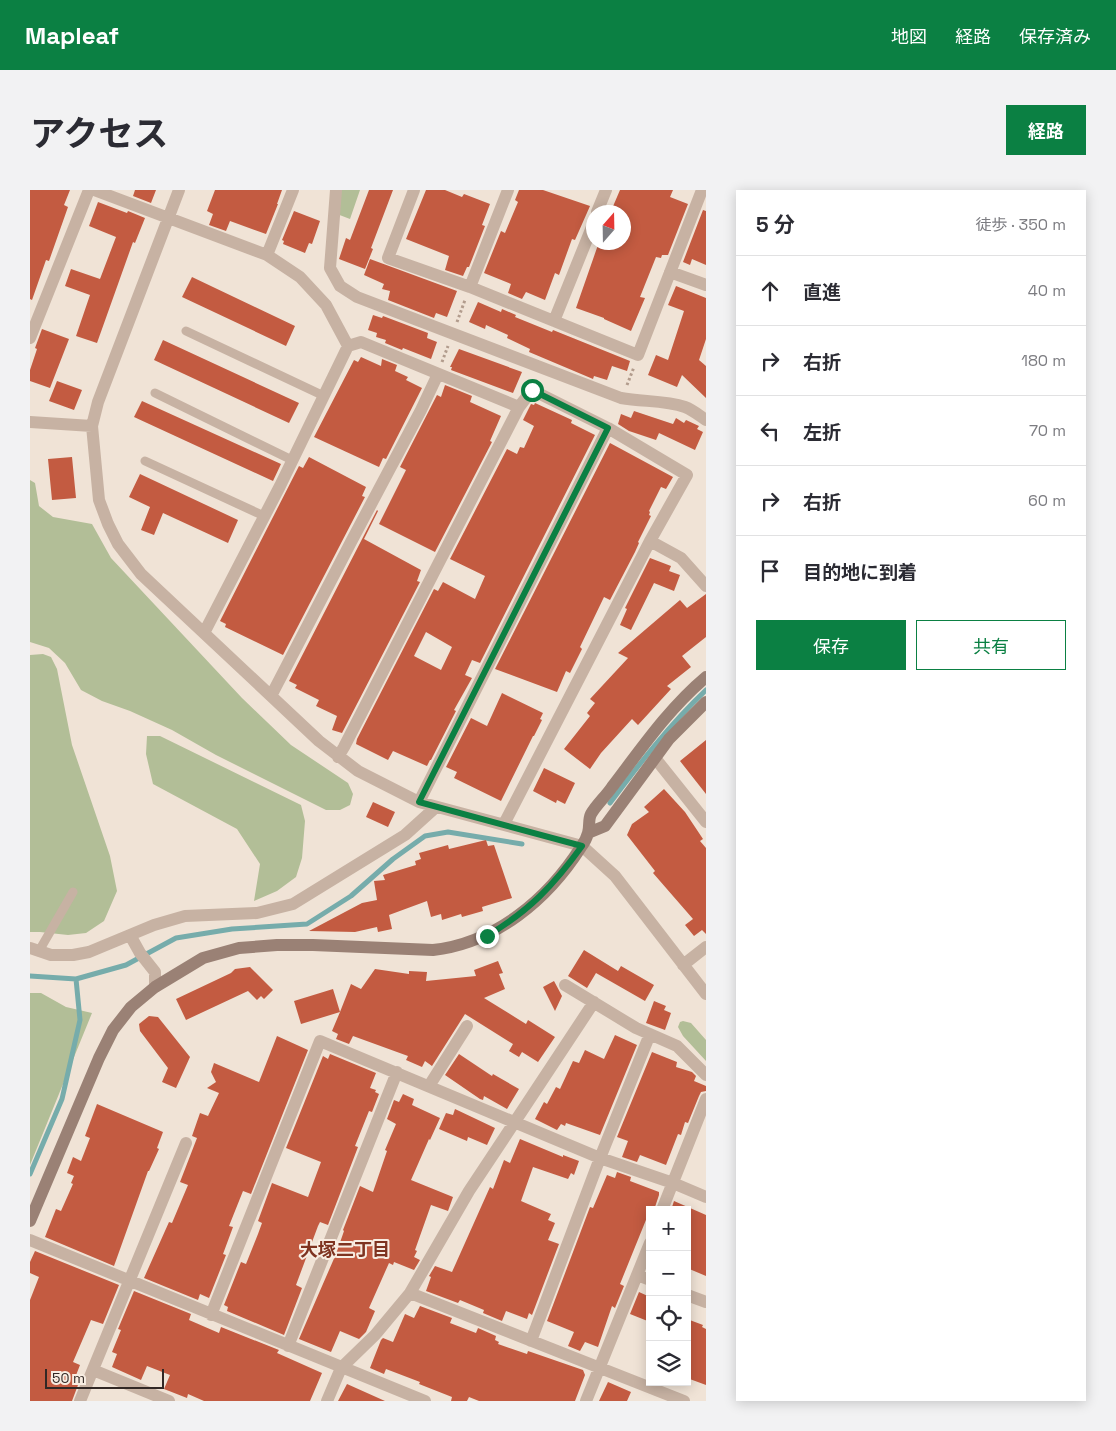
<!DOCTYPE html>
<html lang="ja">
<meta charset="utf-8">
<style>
:root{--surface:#fff;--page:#f2f2f3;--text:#2b2b33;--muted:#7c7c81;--line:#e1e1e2;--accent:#0b8043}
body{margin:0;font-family:"Space Grotesk","Noto Sans JP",sans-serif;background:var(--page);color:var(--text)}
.controls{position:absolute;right:15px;bottom:15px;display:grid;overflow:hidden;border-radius:0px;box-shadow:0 2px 12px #0003}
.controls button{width:45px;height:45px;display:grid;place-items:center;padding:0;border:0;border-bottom:1px solid var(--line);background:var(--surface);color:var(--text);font:25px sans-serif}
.compass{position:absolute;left:556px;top:15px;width:45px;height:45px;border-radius:50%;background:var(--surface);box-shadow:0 2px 12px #0003;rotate:20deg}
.scale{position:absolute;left:15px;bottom:12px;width:119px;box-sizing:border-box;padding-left:5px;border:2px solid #322825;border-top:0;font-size:14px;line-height:18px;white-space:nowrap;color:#322825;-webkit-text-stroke:4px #f8ede2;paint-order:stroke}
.stop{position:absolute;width:15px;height:15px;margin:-11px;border:4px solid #0b8043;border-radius:50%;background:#fff}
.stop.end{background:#0b8043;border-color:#fff;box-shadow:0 1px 5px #0008}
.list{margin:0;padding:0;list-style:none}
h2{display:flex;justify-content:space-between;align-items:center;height:65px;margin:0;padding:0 20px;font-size:21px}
h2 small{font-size:16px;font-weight:400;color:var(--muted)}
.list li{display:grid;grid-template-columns:32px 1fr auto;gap:15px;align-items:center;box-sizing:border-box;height:70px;padding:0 20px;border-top:1px solid var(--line)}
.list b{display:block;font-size:19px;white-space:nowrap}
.list em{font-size:16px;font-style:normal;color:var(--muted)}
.actions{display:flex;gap:10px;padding:15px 20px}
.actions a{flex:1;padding:11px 0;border:1px solid var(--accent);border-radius:0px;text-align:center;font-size:18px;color:var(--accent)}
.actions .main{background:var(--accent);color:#fff}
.icon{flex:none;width:28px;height:28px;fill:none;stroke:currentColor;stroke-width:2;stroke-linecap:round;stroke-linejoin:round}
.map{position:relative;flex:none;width:676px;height:1211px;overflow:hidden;border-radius:0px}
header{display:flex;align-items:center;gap:30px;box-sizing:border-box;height:70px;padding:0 25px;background:var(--accent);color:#fff}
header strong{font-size:24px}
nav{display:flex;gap:28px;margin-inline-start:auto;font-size:18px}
.intro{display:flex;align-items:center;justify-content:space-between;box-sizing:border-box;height:120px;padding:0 30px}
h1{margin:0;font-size:35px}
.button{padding:12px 22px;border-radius:0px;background:var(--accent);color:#fff;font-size:18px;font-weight:700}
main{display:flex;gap:30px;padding:0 30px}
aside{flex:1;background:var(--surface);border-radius:0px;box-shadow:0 2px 12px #0003}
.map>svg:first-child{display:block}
</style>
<header>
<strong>Mapleaf</strong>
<nav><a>地図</a><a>経路</a><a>保存済み</a></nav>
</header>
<div class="intro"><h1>アクセス</h1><a class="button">経路</a></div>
<main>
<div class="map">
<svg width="676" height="1211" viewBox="0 0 676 1211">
<rect width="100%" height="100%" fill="#f0e3d6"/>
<path fill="#b2be97" d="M308 0H330L320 29 307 24Z
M0 290 5 293 9 316 23 327 62 334 81 368 212 508 261 555 318 593 323 604 320 615 310 620H296L186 565 142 540 100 521 72 511 51 500 35 473 19 458 0 452Z
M13 464 21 467 27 479 42 555 80 666 87 701 74 731 56 743 38 745 10 742H0V465Z
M117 546H130L271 615 275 631 272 668 266 687 247 701 224 711 230 674 207 639 123 594 116 564Z
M0 803H11L36 817 62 823 0 975Z
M653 831 661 833 676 850V871L653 846 648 837 650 832Z"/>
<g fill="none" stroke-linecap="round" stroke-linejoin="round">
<path stroke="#76acab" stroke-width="5" d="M580 613C610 573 640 534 676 500
M0 786 46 789 96 775 146 748 202 739 277 734 321 706 363 669 395 646 418 642 492 654
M0 984 32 909 50 830 46 789"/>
</g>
<path fill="#c35b41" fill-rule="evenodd" d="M0 0H40L34 15 38 17 19 71 16 70 2 110 0 109Z
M105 0H126L121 13 103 6Z
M185 0H252L247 14H248L236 44 200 31 196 41 179 35 183 24 177 21Z
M339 0H363L341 58 343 59 335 79 309 69 316 48 320 50Z
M396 0H415L432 7 434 4 460 14 452 35 455 36 439 77H437L433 86 415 80 419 66 376 49Z
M489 0H513L560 16 545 50 542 49 529 85 525 83 515 110 496 102 492 109 478 103 481 94 454 83 471 41 475 43 488 12 485 10Z
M590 0H643L640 7 658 14 638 65H632L631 68 626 67 610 107 615 108 601 141 574 129V128L546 118 569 52H594V22L581 21Z
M68 12 97 23 98 21 115 28 105 53 103 52 67 153 46 146 60 105 35 96 41 79 70 89 86 47 59 36Z
M673 20 676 21V75L662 69 660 75 653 72Z
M264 21 290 31 282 54 279 53 275 63 253 54 254 51 252 50Z
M340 69 427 101 417 127 406 123 404 128 358 110 360 101 352 99 354 94 334 85Z
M162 87 265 136 256 156 152 107Z
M646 96 676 108V149L669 170 676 176V208L652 185 647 197 618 185 626 165 638 170 654 121 638 115Z
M448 112 471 122 472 119 486 125 485 127 522 142 523 140 600 171 597 181 582 176 577 190 564 186 563 189 499 162 500 159 477 148 478 145 456 135 455 139 439 132Z
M343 125 352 128 353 126 398 143 397 148 407 152 401 169 373 158 372 160 355 153 356 150 346 147 347 143 338 140Z
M12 139 39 149 20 198 0 191V180L7 159 5 158Z
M133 150 269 213 259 233 124 170Z
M429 159 492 182 483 203 421 180 422 177H420Z
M331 167 351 176 352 169 367 175 365 181 378 187 376 190 392 198 356 269 353 268 349 277 284 247 324 170 328 172Z
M27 191 52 200 44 220 19 211Z
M415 195 442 206 440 212 471 226 460 251 462 252 405 362 349 334 376 280 370 277 407 205 411 207Z
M112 211 251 274 243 291 104 227Z
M505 213 542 230 541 233 565 245 450 473 442 470 435 485 442 488 424 520 426 521 401 570H400L397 576 363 561 358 570 326 554 327 549 404 399 408 401 413 392 445 409 455 386 420 369 477 259 487 264 490 257 494 258 504 236 493 230 501 214 504 215ZM396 442 422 457 411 480 384 466Z
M604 221 643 234 646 228 654 233 656 230 669 236 667 239 673 242 665 260 629 243 626 250 599 241 588 234 591 224 601 228Z
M580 253 643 287 636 299 631 297 619 321 620 322 619 325 621 326 608 352 609 353 605 362 580 410 574 407 550 457 552 459 540 483 536 481 527 502 465 479Z
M42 267 46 308 22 310 18 269Z
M279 267 336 297 332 306 335 307 253 465 195 437 196 434 190 431 269 276 273 278Z
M110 284 208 330 198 353 133 323 124 345 111 340 120 317 99 307Z
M347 320 348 321 334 349 391 380 387 391 390 392 312 543 302 540 307 526 286 516 289 510 265 498 267 495 259 491Z
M620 368 641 376 639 381 650 385 644 401 624 393 601 440 590 435 597 419 595 418Z
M676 404V447L652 466 661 477 637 496 641 499 608 535 602 529 571 563 560 579 534 559 560 526 557 523 565 513 560 509 598 468 588 463 650 410 657 418Z
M472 503 513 523 510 529 512 530 504 546H503L471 611 424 588 427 582 416 577 441 528 457 536Z
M676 550V604L650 571Z
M514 578 545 593 535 614 527 610 526 613 503 601Z
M634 599 655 622 673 649 670 651 676 658V744L672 740 664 746 655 735 663 729 623 683 625 681 597 645 602 634 619 622 614 617Z
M343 612 365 622 358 637 336 627Z
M456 650 458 656 464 655 482 708 452 717 453 721 432 727 431 724 412 730 411 724 401 727 397 711 359 725 362 739 348 742 347 737 325 742 279 741 332 713 347 710 344 691 355 690 353 685 386 675 385 671 391 669 389 663 418 655 419 659Z
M554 760 588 781 591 776 624 795 615 811 566 783 557 798 538 786Z
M468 771 473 783 469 784 475 799 454 808 496 834 498 830 525 847 508 872 492 862 489 867 479 861 483 854 435 824 402 876 395 871 392 877 376 870 378 866 323 846 319 854 306 849 308 844 302 841 310 822 271 834 264 811 303 799 310 822 321 794 331 799 345 779 379 784V781L397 782 396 791 446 786 444 780Z
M220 777 243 800 234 809 231 806 227 810 218 801 156 830 146 809 201 783 205 779Z
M524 791 532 806 525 821 513 797Z
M624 811 636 816 634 820 641 823 635 840 616 833Z
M119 826 128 827 160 867 146 898 132 892 138 878 110 841 109 834Z
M585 845 607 855 570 945 536 933 535 936 531 934 527 940 505 929 514 912 517 914 526 897 530 899 543 871 549 873 555 860 574 869Z
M247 846 278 860 221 1004 213 1001 199 1036 203 1037 193 1064 196 1065 179 1108 170 1104 168 1110 114 1088 139 1032 142 1033 158 995 150 992 167 948 162 946 170 923 178 926 189 903 177 898 186 892 181 882 184 873 229 892Z
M622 862 647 872 646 877 662 882 666 886 664 891 676 896V901L671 902 669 906 658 933 655 932 651 945 648 944 636 975 610 965 607 972 592 967 598 951 587 947Z
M300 864 346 883 340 898 346 900 345 902 349 904 342 922 339 921 325 956 328 957 298 1035 290 1032 288 1036 266 1095 272 1098 254 1145 197 1121 198 1117 194 1115 211 1072 216 1074 228 1044 232 1033 228 1031 242 993 278 1007 291 972 256 958 293 866 298 869Z
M429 864 462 886 463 884 489 899 477 919 454 906 453 910 450 909 415 885Z
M373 904 384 909 382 915 410 928 400 950 399 949 381 990 423 1007 418 1021 401 1015 385 1060 387 1061 384 1067 390 1070 384 1080 364 1072 363 1075 359 1073 339 1118 345 1121 336 1142 329 1149 310 1141 301 1162 269 1149 306 1064 314 1041 313 1040 330 996 343 1002 357 961 355 960 366 934 357 929 364 910 369 912Z
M67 914 133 942 127 958 129 959 119 981H118L84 1076 15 1047 26 1019 31 1021 43 994 41 993 44 986 37 983 43 967 51 971 60 948 55 946Z
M425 919 465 938 457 955 438 947 437 951 409 939 416 923 423 925Z
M490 949 533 967V965L549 971 544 985 541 983 538 989 503 977 491 1011 521 1024 518 1030 525 1033 518 1050 529 1054 502 1125 499 1123 497 1129 476 1121 472 1131 453 1123 454 1120 430 1110 428 1113 396 1101 401 1087 399 1086 405 1076 422 1082 460 997 463 999 474 970 480 973Z
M587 982 601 987 600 991 629 1002V1005L624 1020H620L590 1094 594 1096 585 1118 582 1116 568 1157 555 1152 550 1161 538 1156 544 1142 517 1131 560 1017 563 1018 577 985 585 988Z
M644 1011 676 1025V1086L657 1078V1020H641Z
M5 1061 89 1095 73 1134 61 1130 43 1172 50 1175 43 1193 48 1195 42 1211H0V1110L9 1087 0 1083V1072Z
M104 1101 161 1124 159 1130 189 1143 191 1137 249 1160 247 1163 292 1183 280 1211H174L158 1204 157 1208 134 1199 140 1185 117 1176 111 1190 82 1177 87 1164 82 1162 91 1140 88 1139Z
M609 1102 620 1107V1132L600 1124Z
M390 1116 422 1128 420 1133 446 1143 448 1138 466 1146 465 1150 469 1152 468 1154 497 1164 498 1161 553 1180 555 1185 545 1211H449L439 1207 437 1211H421L422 1207 389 1194 390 1192 356 1179 354 1184 340 1178 351 1150 353 1148 363 1152 375 1124 384 1128Z
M657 1129 673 1135 672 1137 676 1139V1195L657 1188Z
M578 1192 601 1202 597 1211H569Z
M317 1194 355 1211H308Z"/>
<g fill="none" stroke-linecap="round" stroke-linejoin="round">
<path stroke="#b29c8d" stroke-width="3" stroke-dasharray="2.5 2.5" stroke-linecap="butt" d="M427 132 435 110
M412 172 418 156
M597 195 604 177"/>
<path stroke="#c7b2a3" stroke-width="9" d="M156 141 294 206
M125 203 262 270
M115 271 234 326
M9 761 43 702"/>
<path stroke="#c7b2a3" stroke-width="12" d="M64 0 237 65 270 87 296 115 318 156 250 296 174 443
M149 0 68 212 62 236 69 310 78 334 88 354 111 384 289 551 328 581 389 612 552 656 585 686 676 804
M306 0 300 78 310 96 327 107 591 208C613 212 635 210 655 217 663 220 670 226 676 230
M384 0 358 68 440 97 608 165 672 0
M567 22 576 0
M237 65 263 0
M640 82 676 95
M440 97 478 0
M524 131 564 32
M0 148 59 0
M318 156 331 152 489 217
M0 232 62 236
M620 351 651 368 676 396
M241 506 321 352 391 220 408 184
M308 567 314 557 489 217 502 200 578 238 657 285 620 351 474 634
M625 568 676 632
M389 612 578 238
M100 745 110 763 125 782V797
M0 758 21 765H43L59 762 124 735 155 726 227 723 263 714 375 645 406 617
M653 775 676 757
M535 795 606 838 647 856 676 885
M399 896 437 836
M632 1020 676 909
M0 1050 395 1211
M607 1085 620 1090
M380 1103 654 1211
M657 1105 676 1112
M181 1125 290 851 570 968 643 993 676 1007
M501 1151 570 968 620 844
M258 1156 367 882
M63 1180 139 1211
M50 1211 156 953
M297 1211 311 1178 345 1145 380 1103 439 1001 564 812
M556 1211 620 1053"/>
<path stroke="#9a8175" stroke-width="12" d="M558 643 575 636 639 549 676 512
M0 1031 69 868 83 840 101 817 125 797 173 768 209 758 247 755H283L403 760C466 753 518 709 551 657 554 653 557 647 558 643 560 637 558 630 561 624 566 615 576 606 582 597 611 559 639 518 676 487"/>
</g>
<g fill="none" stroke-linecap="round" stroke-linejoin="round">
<path stroke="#0b8043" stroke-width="6" d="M457 746C500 720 523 696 552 656L389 612 578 238 502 200"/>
</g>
<g text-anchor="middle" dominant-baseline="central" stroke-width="4" stroke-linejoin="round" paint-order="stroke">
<g font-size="18" font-weight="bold" fill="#7e3320" stroke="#f8ede2">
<text x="315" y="1059">大塚二丁目</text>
</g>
</g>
</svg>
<div class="controls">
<button>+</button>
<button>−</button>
<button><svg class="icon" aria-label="locate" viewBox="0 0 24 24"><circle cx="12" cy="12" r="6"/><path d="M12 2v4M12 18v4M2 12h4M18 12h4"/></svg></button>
<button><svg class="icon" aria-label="layers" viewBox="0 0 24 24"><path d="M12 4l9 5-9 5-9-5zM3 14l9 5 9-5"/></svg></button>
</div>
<svg class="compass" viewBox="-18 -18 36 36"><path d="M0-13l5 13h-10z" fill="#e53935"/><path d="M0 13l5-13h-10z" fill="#7c7c81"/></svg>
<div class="scale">50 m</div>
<div class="stop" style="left:502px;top:200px"></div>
<div class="stop end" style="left:457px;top:746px"></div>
</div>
<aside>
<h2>5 分<small>徒歩 · 350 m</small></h2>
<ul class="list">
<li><svg class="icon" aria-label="ahead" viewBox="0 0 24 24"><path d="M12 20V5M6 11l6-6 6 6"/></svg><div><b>直進</b></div><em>40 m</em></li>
<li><svg class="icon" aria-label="right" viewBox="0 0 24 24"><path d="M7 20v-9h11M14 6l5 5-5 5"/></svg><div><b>右折</b></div><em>180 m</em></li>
<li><svg class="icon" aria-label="left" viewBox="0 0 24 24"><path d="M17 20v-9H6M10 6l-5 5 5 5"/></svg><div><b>左折</b></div><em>70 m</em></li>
<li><svg class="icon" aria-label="right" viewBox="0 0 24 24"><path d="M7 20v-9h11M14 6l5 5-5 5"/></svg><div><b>右折</b></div><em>60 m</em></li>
<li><svg class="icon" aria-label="arrive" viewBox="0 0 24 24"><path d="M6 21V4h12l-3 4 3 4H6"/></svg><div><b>目的地に到着</b></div></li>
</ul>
<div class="actions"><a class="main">保存</a><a>共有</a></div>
</aside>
</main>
